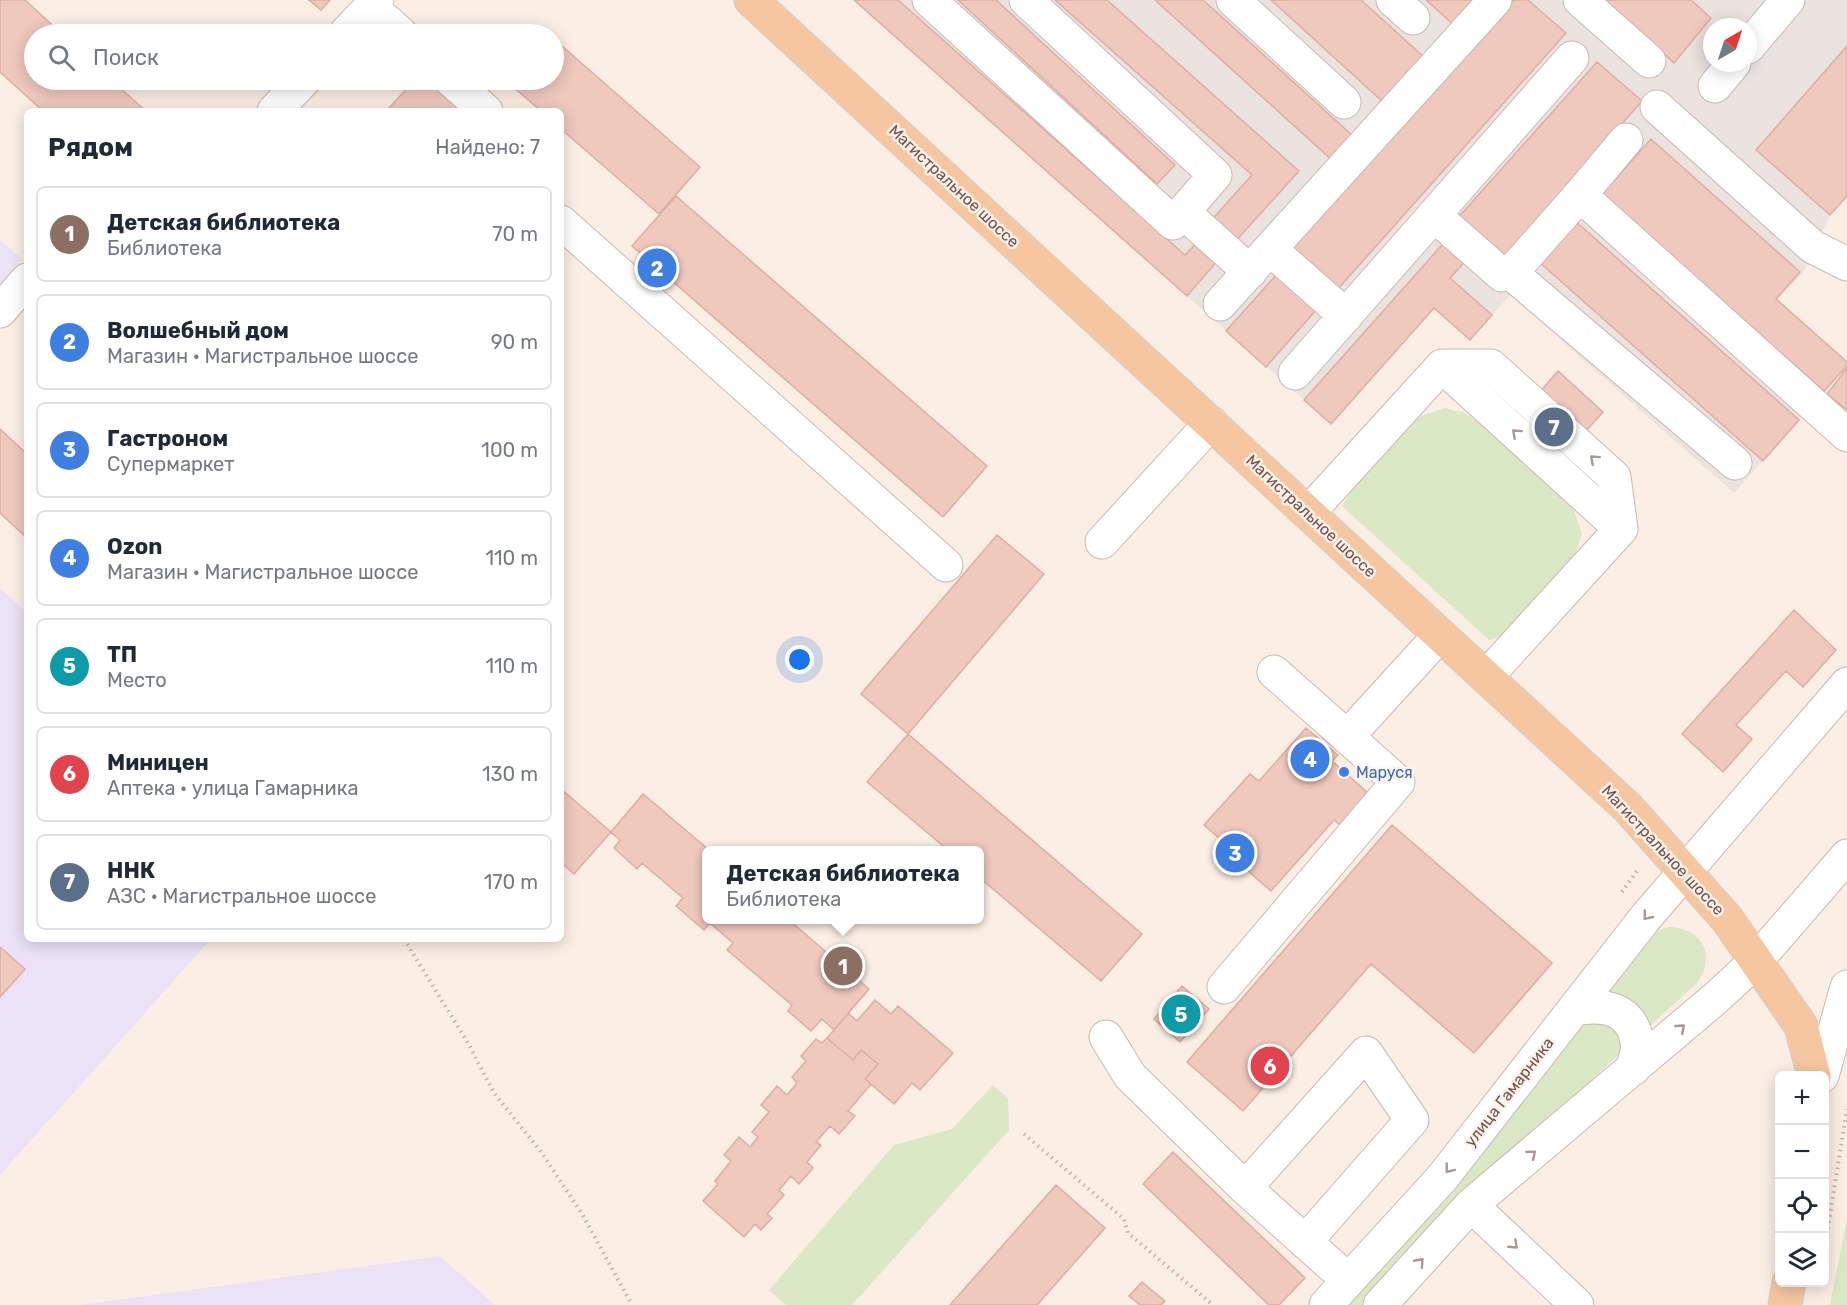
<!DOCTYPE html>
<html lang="ru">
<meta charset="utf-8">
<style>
:root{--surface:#fff;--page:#f6f6f7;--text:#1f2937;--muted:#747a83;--line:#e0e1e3;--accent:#111827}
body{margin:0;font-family:Rubik,sans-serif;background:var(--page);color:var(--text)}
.controls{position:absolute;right:18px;bottom:18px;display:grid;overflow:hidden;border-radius:9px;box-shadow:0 3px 15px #0003}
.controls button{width:54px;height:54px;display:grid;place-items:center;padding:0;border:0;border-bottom:2px solid var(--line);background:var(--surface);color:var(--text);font:30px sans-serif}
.compass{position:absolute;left:1703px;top:18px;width:54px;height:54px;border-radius:50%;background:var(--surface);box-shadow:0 3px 15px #0003;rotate:39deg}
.you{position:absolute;left:800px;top:660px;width:21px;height:21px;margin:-15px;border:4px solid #fff;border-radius:50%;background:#1a73e8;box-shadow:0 0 0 9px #1a73e833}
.badge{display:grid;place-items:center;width:39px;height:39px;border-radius:50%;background:var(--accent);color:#fff;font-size:20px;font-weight:700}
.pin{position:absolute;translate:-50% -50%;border:3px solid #fff;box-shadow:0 2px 6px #0006}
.popup{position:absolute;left:702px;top:846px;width:282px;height:78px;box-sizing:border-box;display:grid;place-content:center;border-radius:9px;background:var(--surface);filter:drop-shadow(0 2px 4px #0005);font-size:20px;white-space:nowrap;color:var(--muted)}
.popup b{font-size:22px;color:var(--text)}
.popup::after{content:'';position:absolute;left:50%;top:100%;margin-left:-12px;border:12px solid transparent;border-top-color:var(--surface)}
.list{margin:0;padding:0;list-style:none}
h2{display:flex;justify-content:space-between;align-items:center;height:78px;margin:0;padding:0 24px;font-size:26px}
h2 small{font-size:20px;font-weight:400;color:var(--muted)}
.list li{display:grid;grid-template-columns:39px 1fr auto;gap:18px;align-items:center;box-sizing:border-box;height:96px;margin:0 12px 12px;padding:0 12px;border:2px solid var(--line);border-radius:9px}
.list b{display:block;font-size:22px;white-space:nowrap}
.list p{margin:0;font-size:20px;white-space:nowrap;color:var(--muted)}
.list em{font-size:20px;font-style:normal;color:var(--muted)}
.icon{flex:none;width:33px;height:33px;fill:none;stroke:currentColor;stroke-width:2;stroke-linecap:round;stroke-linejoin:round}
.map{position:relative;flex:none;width:1847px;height:1305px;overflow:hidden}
.search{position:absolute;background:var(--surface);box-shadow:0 3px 15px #0003;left:24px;top:24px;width:540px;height:66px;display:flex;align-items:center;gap:15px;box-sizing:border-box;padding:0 21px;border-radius:33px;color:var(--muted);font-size:22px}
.panel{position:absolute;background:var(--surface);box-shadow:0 3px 15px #0003;left:24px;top:108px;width:540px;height:834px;border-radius:9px}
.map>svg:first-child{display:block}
</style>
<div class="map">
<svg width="1847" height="1305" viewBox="0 0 1847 1305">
<rect width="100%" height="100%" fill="#fbeee5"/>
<path fill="#ebe3df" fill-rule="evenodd" d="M854 0H1847V196L1830 215 1803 273 1777 299 1847 362V366L1814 406 1799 420 1734 493 1510 295 1470 340 1434 308 1331 424ZM1712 27H1748V63H1712Z"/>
<path fill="#ebe2f7" d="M0 240 22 259 0 284Z
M0 588 27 613V939H211L0 1175Z
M440 1256 495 1305H80Z"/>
<path fill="#dae8c5" d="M1445 408 1464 413 1480 423 1516 453 1552 486 1574 511 1582 533 1574 559 1504 635 1489 640 1342 506 1371 458 1405 425 1426 414Z
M1669 927C1702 928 1716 954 1698 982L1463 1198 1365 1305H1341L1650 937 1658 930Z
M993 1085 1008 1098 1009 1130 852 1305H786L769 1290 894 1145 952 1129Z
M1847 1218V1305H1830Z"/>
<path fill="#efc8be" stroke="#e1aca0" stroke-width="1.5" d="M0 0H25L62 34H34V80H111L146 111H43L0 72Z
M309 0H330L321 10Z
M854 0H898L1185 255 1198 241 1219 259 1187 296Z
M958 0H996L1175 165 1157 184Z
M1055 0H1107L1299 171 1233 244 1209 223 1252 175Z
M1155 0H1203L1354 137 1333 161Z
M1271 0H1361L1425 58 1384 103Z
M1426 0H1476L1454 25Z
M1513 0H1528L1566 33 1337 290 1291 250Z
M1605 0H1691L1711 18 1674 63Z
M554 39 700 167 659 214 561 129V111H541L505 80H554Z
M1847 46V196L1830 215 1756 150Z
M1597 62 1642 101 1501 260 1456 220Z
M415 80H428L463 111H386Z
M1651 139 1800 272 1776 299 1847 362V366L1824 391 1602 194Z
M676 196 987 466 943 517 632 246Z
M1573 219 1799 420 1763 461 1537 260Z
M1449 237 1470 256 1450 278 1492 315 1470 340 1434 308 1331 424 1304 400Z
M1277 274 1317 309 1266 367 1226 331Z
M1847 368V410L1827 394Z
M1558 371 1603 412 1583 434 1613 461 1590 487 1489 397 1511 372 1537 395Z
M0 429 27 454V538L0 513Z
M997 535 1044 574 908 734 861 694Z
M1794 610 1836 650 1803 687 1786 671 1736 725 1752 739 1723 772 1682 734Z
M1306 728 1338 755 1332 761 1368 793 1340 825 1334 820 1271 891 1240 864 1244 860 1204 825 1250 774 1259 781Z
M908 734 1142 934 1101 981 980 878V850H948L867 782Z
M561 789 611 832 574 874 561 862Z
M643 794 709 850H706V920H789L869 989 834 1030 822 1019 811 1031 788 1011 792 1005 727 950 733 943 710 923 704 930 676 906 683 898 642 863 637 869 614 848 620 840 611 832Z
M643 794 709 850H706V920H789L869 989 848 1013 857 1021 875 1000 891 1014 898 1006 953 1053 920 1090 912 1083 894 1104 865 1079 878 1064 861 1050 853 1060 827 1038 834 1030 822 1019 811 1031 788 1011 792 1005 727 950 733 943 710 923 704 930 676 906 683 898 642 863 637 869 614 848 620 840 611 832Z
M1392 825 1552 963 1474 1053 1371 964 1243 1111 1187 1062Z
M0 947 25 969 0 997Z
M1182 986 1209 1009 1180 1042 1154 1019Z
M827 1038 853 1060 861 1050 878 1064 865 1079 871 1084 848 1111 855 1116 839 1134 830 1126 816 1142 821 1145 807 1162 813 1168 799 1184 791 1176 779 1190 784 1195 767 1214 772 1218 761 1230 755 1224 744 1237 703 1201 718 1184 715 1181 731 1161 724 1155 739 1137 750 1147 758 1137 752 1132 769 1112 761 1105 777 1086 787 1095 797 1083 792 1077 806 1061 801 1056 816 1039 822 1043Z
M1173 1152 1305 1278 1279 1305H1269L1143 1184Z
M1056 1185 1105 1228 1037 1305H950Z
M1142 1282 1165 1301 1161 1305H1140L1129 1296Z"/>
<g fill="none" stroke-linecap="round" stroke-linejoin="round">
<defs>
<path id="minor" d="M929 0 1173 223 1183 212
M1026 0 1215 175 1183 212 1250 272
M1233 0 1344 102
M1393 0 1413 18
M1580 0 1649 61
M371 7 401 34
M345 34 377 0
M1748 47 1788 0
M451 80 486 111
M1715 86 1734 63
M1657 107 1813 247 1847 264
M274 111 304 80
M1626 140 1580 195 1847 435
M1580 195 1511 273 1735 463
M561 222 946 565
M1270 249 1346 316
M1511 273 1502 275 1434 215 1572 58
M1220 304 1495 0
M0 311 27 280
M1442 366 1621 529
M1295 373 1434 215
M1308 513 1442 366H1491L1614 477 1621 529
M1102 542 1211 423
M1486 677 1621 529
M1347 737 1440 635
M1224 987 1398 782 1274 672
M1574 1009C1603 1004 1631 1007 1637 1041 1639 1049 1634 1061 1633 1069
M1106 1037 1130 1076 1245 1188
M1822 1076 1847 987
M1471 1205 1577 1305
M1305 1242 1412 1120 1366 1053 1245 1188 1348 1280
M1326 1305 1442 1178 1646 917 1847 684
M1380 1305 1471 1205 1717 997 1756 961 1847 856"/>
<path id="major" d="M751 0 1628 808 1727 919 1801 1026 1814 1076
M1785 1305 1789 1282"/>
</defs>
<use href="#minor" stroke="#ceb7af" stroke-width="35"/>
<use href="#major" stroke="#d5cbc9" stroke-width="35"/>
<path stroke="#d4aba2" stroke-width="4" stroke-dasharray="1.5 4.5" stroke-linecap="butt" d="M1622 892 1637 871
M404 939 468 1043 494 1093 542 1153 582 1214 632 1305
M1024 1134 1124 1219 1128 1233 1213 1305
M1824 1252 1847 1109"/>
<use href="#minor" stroke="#fff" stroke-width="33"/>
<use href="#major" stroke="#f6c6a1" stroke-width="33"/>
</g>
<defs><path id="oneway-chevron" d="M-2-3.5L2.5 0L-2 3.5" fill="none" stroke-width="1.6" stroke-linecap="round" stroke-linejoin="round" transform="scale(1.5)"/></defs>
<g stroke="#ab9794">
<use href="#oneway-chevron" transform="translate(1516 433) rotate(-138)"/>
<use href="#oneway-chevron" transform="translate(1594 459) rotate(-138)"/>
<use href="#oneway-chevron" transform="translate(1647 916) rotate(129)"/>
<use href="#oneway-chevron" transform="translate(1681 1028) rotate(-41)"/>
<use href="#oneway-chevron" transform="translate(1532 1154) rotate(-40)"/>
<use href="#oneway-chevron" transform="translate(1449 1169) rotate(128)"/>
<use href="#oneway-chevron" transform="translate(1514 1245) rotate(43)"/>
<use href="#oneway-chevron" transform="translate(1420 1262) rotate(-48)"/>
</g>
<circle fill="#3f7fe0" stroke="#fef3ec" stroke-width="2" cx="1344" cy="772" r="6"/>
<g text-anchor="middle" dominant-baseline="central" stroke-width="5" stroke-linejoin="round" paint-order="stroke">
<g font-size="16" fill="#73524c" stroke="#fef3ec">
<text transform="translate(954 186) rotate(43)">Магистральное шоссе</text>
<text transform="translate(1311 516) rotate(43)">Магистральное шоссе</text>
<text transform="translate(1663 850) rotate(47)">Магистральное шоссе</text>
<text transform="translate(1509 1092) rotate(-52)">улица Гамарника</text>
</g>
<g font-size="16" fill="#366cbe" stroke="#fef3ec" text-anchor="start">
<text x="1356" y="772">Маруся</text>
</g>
</g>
</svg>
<div class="controls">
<button>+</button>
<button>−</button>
<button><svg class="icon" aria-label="locate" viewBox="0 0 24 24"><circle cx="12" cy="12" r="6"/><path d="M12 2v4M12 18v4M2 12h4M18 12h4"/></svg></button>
<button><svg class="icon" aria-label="layers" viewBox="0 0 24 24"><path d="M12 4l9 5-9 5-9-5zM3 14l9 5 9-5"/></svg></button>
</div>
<svg class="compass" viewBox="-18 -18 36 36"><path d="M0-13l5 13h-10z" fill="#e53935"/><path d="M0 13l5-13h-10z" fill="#747a83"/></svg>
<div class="you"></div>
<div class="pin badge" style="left:843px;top:966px;background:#8d6e63">1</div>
<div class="popup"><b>Детская библиотека</b>Библиотека</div>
<div class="pin badge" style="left:657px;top:268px;background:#3f7fe0">2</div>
<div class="pin badge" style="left:1235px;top:853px;background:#3f7fe0">3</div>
<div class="pin badge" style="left:1310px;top:759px;background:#3f7fe0">4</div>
<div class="pin badge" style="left:1181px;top:1014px;background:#0f9aa8">5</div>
<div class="pin badge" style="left:1270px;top:1066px;background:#e0444e">6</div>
<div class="pin badge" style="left:1554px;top:427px;background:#5c6f8a">7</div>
<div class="search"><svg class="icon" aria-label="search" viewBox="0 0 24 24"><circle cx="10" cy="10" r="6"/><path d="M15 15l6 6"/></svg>Поиск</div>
<section class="panel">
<h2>Рядом<small>Найдено: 7</small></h2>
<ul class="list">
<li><span class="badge" style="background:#8d6e63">1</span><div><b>Детская библиотека</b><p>Библиотека</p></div><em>70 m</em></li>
<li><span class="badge" style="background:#3f7fe0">2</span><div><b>Волшебный дом</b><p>Магазин · Магистральное шоссе</p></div><em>90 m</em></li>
<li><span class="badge" style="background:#3f7fe0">3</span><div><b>Гастроном</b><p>Супермаркет</p></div><em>100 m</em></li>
<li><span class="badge" style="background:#3f7fe0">4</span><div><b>Ozon</b><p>Магазин · Магистральное шоссе</p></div><em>110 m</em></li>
<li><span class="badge" style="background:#0f9aa8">5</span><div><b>ТП</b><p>Место</p></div><em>110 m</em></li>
<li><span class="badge" style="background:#e0444e">6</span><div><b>Миницен</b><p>Аптека · улица Гамарника</p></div><em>130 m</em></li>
<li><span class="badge" style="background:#5c6f8a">7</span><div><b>ННК</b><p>АЗС · Магистральное шоссе</p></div><em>170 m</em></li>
</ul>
</section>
</div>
